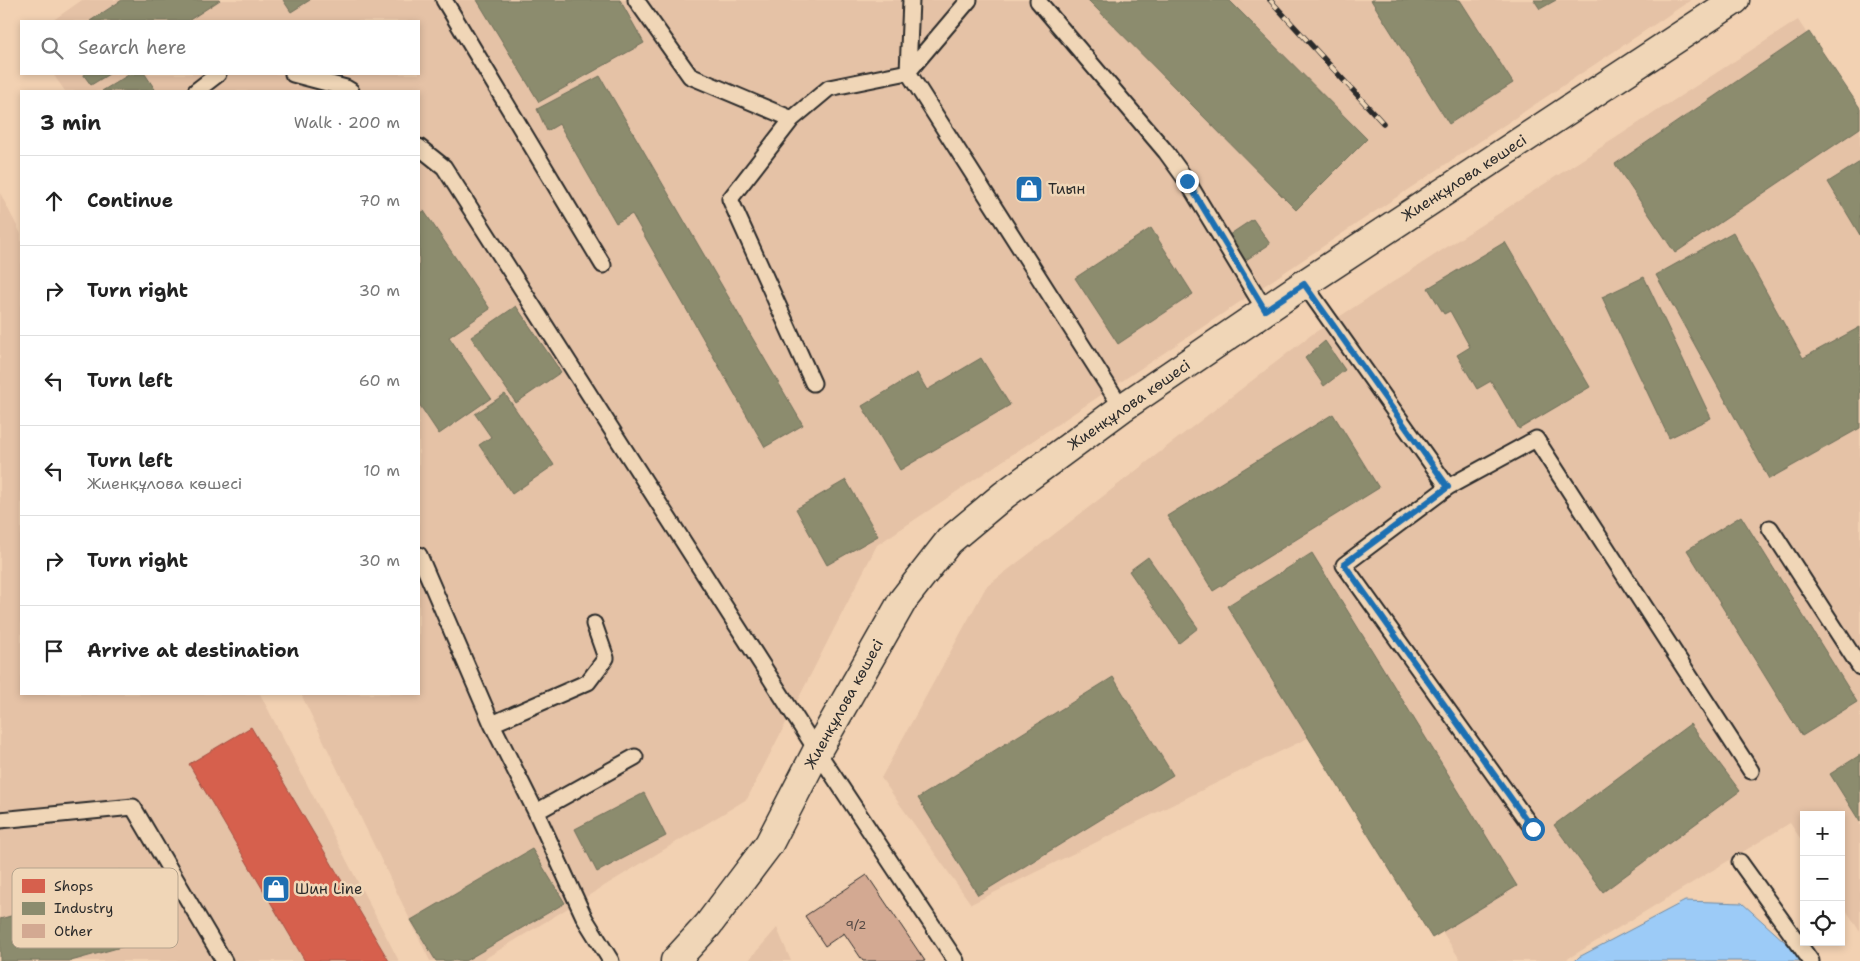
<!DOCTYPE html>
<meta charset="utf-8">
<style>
:root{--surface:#fff;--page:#f2f2f2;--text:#222;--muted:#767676;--line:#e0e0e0}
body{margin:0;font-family:"Shantell Sans",sans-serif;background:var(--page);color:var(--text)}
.controls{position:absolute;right:15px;bottom:15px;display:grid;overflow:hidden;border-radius:0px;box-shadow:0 2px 8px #0003}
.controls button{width:45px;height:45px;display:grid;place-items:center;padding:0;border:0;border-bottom:1px solid var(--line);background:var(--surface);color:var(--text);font:25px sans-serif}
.stop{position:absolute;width:15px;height:15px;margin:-11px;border:4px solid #1f6fb2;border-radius:50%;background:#fff}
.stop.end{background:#1f6fb2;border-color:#fff;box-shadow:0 1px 5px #0008}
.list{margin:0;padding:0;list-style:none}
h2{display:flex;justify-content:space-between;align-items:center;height:65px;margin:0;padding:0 20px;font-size:21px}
h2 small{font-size:16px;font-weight:400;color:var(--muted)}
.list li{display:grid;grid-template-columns:32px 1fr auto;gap:15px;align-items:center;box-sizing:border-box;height:90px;padding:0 20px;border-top:1px solid var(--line)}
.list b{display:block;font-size:19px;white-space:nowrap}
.list p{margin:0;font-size:16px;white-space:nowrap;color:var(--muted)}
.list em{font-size:16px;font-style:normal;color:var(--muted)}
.icon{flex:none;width:28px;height:28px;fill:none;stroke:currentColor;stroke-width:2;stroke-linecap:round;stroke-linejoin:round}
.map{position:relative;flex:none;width:1860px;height:961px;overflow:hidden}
.search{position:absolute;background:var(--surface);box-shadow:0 2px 8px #0003;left:20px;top:20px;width:400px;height:55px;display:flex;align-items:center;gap:12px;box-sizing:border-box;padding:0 18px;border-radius:0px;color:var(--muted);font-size:19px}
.panel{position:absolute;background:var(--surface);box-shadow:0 2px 8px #0003;left:20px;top:90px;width:400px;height:605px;border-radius:0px}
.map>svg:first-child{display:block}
</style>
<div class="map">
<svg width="1860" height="961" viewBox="0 0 1860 961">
<rect width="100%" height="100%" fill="#f2d1b2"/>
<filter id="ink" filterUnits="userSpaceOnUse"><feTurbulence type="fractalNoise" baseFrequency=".02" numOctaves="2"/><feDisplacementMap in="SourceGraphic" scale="10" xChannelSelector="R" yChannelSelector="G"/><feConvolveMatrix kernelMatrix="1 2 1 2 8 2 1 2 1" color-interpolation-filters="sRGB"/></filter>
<g filter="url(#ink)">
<path fill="#e5c2a6" d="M82 0H1691L877 545 747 799 481 961H430L301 694H419V91H65L53 74H419V21H52Z
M1798 20 1860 117V932L1841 902V815H1804V844L1790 823 1564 961H1461L1316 734 971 904 881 778 986 587 1311 335Z
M0 193 21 234V694H260L399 961H0Z
M777 928 791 961H748Z"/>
<path fill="#9ccbf7" stroke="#6f8ba5" d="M1685 901 1742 903 1806 961H1575L1579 957Z"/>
<path fill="#d6604d" stroke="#a35043" d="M251 727 389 961H305L189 764Z"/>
<path fill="#8c8c6e" stroke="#6f6f5a" d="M122 0H220L188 21H90Z
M283 0H310L291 12Z
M477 0H620L644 43 539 102Z
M1088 0H1229L1367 139 1296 210Z
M1371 0H1460L1513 83 1449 124Z
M1534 0H1556L1540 9Z
M1809 32 1860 108V128L1675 253 1615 164Z
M83 74H109L91 85Z
M130 74H145L156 91H102Z
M600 76 803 425 765 447 632 214 616 223 559 124 547 131 537 109Z
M1860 162V235L1828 182Z
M424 211 490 309 449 337 491 398 439 434 419 404V214Z
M1253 219 1270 244 1243 262 1226 237Z
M1151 228 1193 294 1118 344 1075 278Z
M1733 232 1803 358 1860 327V428L1769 479 1656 275Z
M1505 242 1590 387 1519 429 1491 381 1477 389 1457 355 1470 347 1450 311 1444 314 1428 288Z
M1644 277 1711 418 1669 438 1602 297Z
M516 306 561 372 516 403 471 337Z
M1325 341 1345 370 1324 386 1305 358Z
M981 358 1010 405 900 470 862 406 917 373 927 390Z
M505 394 554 465 512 494 479 445 491 437 475 414Z
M1333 414 1379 488 1213 591 1167 516Z
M846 480 878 536 827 565 796 509Z
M1741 516 1857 702 1802 736 1687 550Z
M1312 553 1517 886 1432 938 1227 606Z
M1148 557 1198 628 1179 643 1129 571Z
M1113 677 1173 775 978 895 918 798Z
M1690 724 1740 791 1603 892 1554 825Z
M1860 755V822L1830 774Z
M644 793 666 836 597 872 575 829Z
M532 849 565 903 465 961H436L411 920Z
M120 870 139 942 71 961H0V919L72 899 68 885Z"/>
<path fill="#d3a992" stroke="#2b2b2b" d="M867 875 925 961H863L844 933 825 946 805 916Z"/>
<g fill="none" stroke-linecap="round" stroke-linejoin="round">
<defs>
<path id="lane" d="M444 0 603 265
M636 0 690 76 792 119
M911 0 908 72 1122 408
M1038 1 1166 152 1187 181 1265 310
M293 74 346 88 351 91
M196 91 218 74
M419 147 444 167 817 751 956 961
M1304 284 1448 487 1536 439 1751 771
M813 383 730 199 792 119 829 88 908 72 969 0
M1448 487 1344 565 1533 829
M1770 528 1860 667
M419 555 492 724 536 812 585 919 611 961
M492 724 588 682 606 658 594 624
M536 812 635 757
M0 820 133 807 224 961
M1740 862 1811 961"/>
<path id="secondary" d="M675 961 708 925 769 844 817 751 903 600 949 541 1004 495 1122 408 1304 284 1735 0"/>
</defs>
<use href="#lane" stroke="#2b2b2b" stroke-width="19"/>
<use href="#secondary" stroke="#2b2b2b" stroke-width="31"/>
<use href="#lane" stroke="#f0d6b7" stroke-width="15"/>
<use href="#secondary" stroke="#f0d6b7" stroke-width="28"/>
<defs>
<path id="rail" d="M1270 0 1383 123"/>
</defs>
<use href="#rail" stroke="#2b2b2b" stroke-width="5.5"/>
<use href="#rail" stroke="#f0d6b7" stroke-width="4" stroke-dasharray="11" stroke-linecap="butt"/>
</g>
</g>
<g fill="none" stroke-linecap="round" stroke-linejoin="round" filter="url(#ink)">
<path stroke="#1f6fb2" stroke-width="6" d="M1187 181 1265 310 1304 284 1448 487 1344 564 1533 829"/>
</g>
<defs>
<symbol id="shop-square" viewBox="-11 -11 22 22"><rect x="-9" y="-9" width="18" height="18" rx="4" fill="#1f6fb2" stroke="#f0d6b7"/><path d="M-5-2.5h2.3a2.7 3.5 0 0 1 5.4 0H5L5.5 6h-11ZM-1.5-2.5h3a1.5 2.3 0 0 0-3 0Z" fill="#fff"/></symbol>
</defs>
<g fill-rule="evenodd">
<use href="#shop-square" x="1013" y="173" width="32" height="32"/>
<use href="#shop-square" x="260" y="873" width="32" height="32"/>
</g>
<g text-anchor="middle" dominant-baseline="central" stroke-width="5" stroke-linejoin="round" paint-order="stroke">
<g font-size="12" fill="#554a45">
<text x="856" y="925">9/2</text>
</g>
<g font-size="15" fill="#2b2b2b" stroke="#f0d6b7">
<text transform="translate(1464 178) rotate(-33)">Жиенқұлова көшесі</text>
<text transform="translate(1129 405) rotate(-35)">Жиенқұлова көшесі</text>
<text transform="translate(844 704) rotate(-61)">Жиенқұлова көшесі</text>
</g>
<g font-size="15" fill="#2b2b2b" stroke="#f0d6b7" text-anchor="start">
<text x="1048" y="189">Тиын</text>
<text x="295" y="889">Шин Line</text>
</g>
</g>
<rect x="12" y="868" width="166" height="80" rx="8" fill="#f0d6b7" stroke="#b5a38d" stroke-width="1"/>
<rect x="22" y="879" width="23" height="14" fill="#d6604d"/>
<rect x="22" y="902" width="23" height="13" fill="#8c8c6e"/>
<rect x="22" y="924" width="23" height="14" fill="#d3a992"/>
<g font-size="14" fill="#2b2b2b">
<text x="54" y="891">Shops</text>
<text x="54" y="913">Industry</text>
<text x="54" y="936">Other</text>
</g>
</svg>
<div class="controls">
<button>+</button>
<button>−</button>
<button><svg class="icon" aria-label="locate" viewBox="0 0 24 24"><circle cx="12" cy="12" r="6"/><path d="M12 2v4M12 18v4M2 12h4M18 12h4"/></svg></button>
</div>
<div class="stop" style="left:1533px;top:829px"></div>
<div class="stop end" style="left:1187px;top:181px"></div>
<div class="search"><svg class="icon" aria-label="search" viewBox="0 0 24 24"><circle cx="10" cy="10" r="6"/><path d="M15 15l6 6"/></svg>Search here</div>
<section class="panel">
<h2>3 min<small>Walk · 200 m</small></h2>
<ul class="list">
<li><svg class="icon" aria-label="ahead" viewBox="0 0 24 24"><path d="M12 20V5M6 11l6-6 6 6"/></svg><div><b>Continue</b></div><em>70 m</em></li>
<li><svg class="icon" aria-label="right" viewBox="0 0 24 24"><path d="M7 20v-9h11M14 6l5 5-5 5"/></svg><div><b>Turn right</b></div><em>30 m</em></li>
<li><svg class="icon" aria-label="left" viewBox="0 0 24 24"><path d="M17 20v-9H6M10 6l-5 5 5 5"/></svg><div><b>Turn left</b></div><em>60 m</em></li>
<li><svg class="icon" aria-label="left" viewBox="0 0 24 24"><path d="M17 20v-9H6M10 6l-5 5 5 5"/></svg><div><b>Turn left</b><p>Жиенқұлова көшесі</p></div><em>10 m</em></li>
<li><svg class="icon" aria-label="right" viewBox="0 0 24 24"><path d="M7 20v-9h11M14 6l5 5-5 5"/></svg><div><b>Turn right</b></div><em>30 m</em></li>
<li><svg class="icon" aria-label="arrive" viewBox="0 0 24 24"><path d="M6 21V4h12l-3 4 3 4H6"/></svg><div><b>Arrive at destination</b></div></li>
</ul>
</section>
</div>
